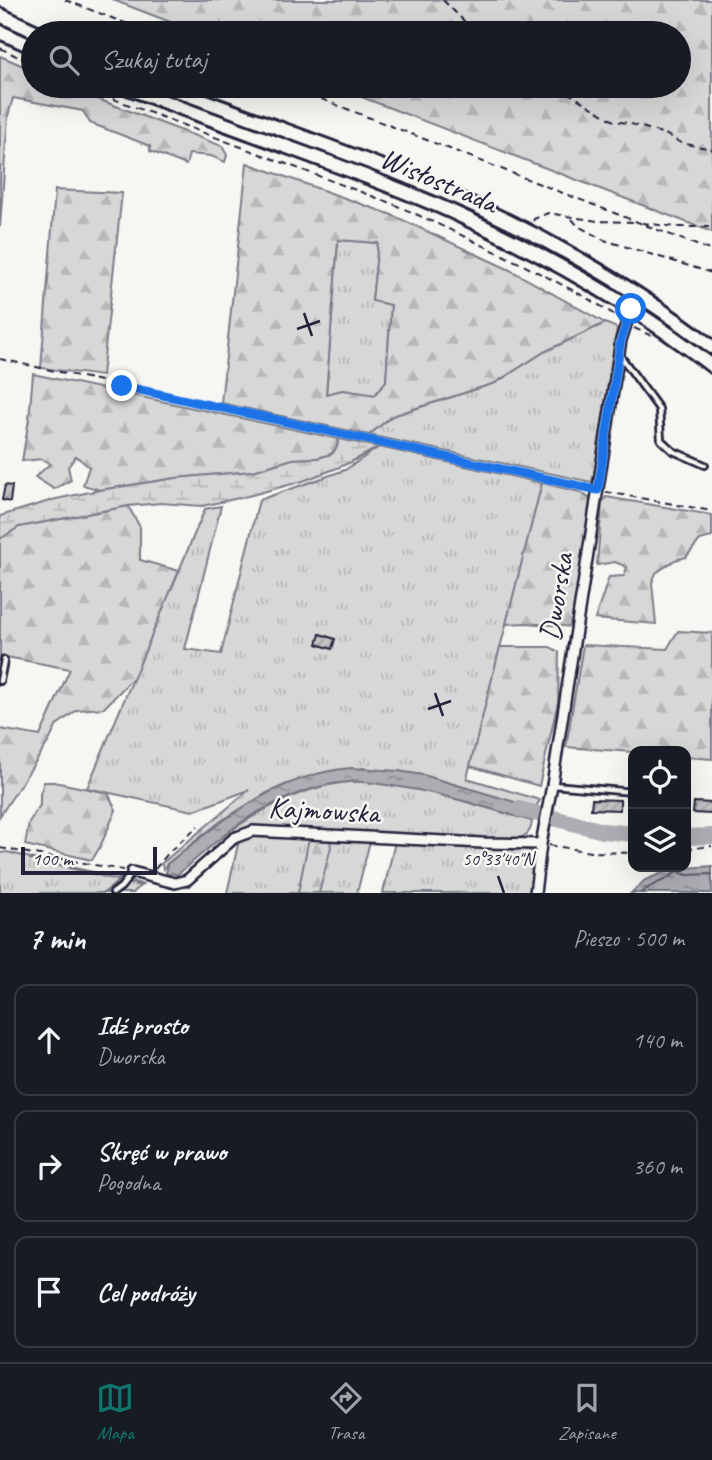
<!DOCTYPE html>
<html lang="pl">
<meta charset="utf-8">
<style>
:root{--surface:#171b24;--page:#242831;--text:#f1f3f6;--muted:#9ea1a6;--line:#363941;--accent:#0f766e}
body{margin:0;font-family:Caveat,sans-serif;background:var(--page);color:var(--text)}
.controls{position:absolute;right:21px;bottom:21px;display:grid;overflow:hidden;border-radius:14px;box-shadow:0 7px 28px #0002}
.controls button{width:63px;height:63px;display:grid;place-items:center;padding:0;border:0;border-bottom:2px solid var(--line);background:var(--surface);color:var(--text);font:35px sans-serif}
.scale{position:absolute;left:21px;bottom:18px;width:136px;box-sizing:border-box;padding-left:7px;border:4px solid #22223b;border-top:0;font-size:19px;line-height:24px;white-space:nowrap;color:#22223b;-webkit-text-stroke:5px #f6f6f2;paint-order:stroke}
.stop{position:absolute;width:21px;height:21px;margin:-16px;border:5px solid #1a73e8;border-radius:50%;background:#fff}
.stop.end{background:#1a73e8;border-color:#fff;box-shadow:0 2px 7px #0008}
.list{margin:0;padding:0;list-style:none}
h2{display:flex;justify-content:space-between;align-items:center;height:91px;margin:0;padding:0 28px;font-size:30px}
h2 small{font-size:23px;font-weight:400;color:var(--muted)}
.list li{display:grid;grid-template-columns:46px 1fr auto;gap:21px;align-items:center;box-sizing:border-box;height:112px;margin:0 14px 14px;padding:0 14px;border:2px solid var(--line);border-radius:14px}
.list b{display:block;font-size:26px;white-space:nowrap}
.list p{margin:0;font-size:23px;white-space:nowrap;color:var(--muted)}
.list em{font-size:23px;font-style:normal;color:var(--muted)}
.icon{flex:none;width:38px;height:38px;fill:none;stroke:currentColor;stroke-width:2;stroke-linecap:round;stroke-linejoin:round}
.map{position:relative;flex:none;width:712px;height:893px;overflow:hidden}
.search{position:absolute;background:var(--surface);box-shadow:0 7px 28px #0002;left:21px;right:21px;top:21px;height:77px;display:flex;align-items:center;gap:18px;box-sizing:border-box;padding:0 24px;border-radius:38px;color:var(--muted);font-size:26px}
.sheet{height:469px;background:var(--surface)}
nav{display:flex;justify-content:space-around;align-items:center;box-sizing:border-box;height:98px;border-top:2px solid var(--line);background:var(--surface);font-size:19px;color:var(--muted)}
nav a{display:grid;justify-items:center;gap:4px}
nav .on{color:var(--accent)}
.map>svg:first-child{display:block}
</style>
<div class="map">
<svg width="712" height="893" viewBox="0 0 712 893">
<defs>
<pattern id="grass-tufts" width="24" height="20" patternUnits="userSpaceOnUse" patternTransform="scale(1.75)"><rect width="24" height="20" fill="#d7d7d7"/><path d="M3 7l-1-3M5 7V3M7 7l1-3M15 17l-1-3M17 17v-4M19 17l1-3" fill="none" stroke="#b8b8b9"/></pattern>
<pattern id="forest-firs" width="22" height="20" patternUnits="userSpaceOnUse" patternTransform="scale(1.75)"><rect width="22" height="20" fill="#d7d7d7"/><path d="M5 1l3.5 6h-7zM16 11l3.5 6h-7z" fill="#b8b8b9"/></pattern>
<pattern id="wetland-marsh" width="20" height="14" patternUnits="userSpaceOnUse" patternTransform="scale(1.75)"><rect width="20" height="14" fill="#d7d7d7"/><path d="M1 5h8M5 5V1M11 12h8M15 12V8" fill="none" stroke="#b8b8b9"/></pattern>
<pattern id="water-ripples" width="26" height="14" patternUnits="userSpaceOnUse" patternTransform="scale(1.75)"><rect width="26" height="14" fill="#adadb3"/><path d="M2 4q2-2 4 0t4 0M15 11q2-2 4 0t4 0" fill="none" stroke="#8c8c93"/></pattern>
<pattern id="building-hatch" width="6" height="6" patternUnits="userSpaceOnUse" patternTransform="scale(1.75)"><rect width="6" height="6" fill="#c2c2c4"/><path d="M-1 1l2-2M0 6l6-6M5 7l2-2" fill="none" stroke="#a6a6a9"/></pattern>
</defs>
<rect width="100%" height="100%" fill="#f6f6f2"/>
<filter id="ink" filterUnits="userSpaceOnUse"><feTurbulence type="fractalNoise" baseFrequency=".0143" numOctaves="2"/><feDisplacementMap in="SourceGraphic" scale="14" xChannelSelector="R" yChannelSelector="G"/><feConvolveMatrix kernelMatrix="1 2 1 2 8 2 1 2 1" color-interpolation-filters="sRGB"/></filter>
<g filter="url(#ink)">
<path fill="url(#grass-tufts)" stroke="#7c7c89" stroke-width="2" d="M338 240 378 243 372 300 391 305 386 381 375 395 343 390 326 394Z
M605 323 617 328 593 479 591 482 369 435 392 416 495 383 544 352Z
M379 447 542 483 467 778 540 800 535 808 423 775 363 768 287 784 267 793 221 821 167 864 164 869 161 864 249 790 193 811 87 788 205 509 221 506 185 649 221 654 259 500 345 470Z
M359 781 402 786 443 795 532 821C531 841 514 839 498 839L237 832 233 829C271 804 313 783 359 781Z
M249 836 291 837 370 841 357 893H227L239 840Z
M395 842 526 848 536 855 532 893H383Z
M7 852 140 886 133 893H0V853Z"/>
<path fill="url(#forest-firs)" stroke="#7c7c89" stroke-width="2" fill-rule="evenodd" d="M113 0H712V232L333 86H679V33H199Z
M0 56 33 70V86H68L95 98 222 146 227 155 225 162 211 156 189 154 186 165 150 151V146L90 123 83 111 13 98 8 116 0 227Z
M247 163 392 215 510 270 605 323 544 352 495 383 392 416 369 435 221 403ZM338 240 378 243 372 301 391 305 386 381 375 395 343 390 326 394Z
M55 190 122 193 102 376 41 368Z
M33 374 339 439 337 447 331 454 317 458 293 459 253 471 176 478 100 490 83 485 89 467 76 456 68 467 71 480 54 489 35 477 50 464 42 459 22 461 29 419Z
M542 483 580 492 592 500 573 627 526 623 506 624Z
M606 497 712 515V537L700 540 686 557 675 560 656 573 652 583 656 624 595 619 609 577 624 576 627 567 615 562 597 565 602 503Z
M128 506 140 527V560L179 571 134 677 104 708 77 710 57 725 49 741 0 816V729L40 736 70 669 1 656 0 661V538L19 527Z
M678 631 712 633V759L686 757V751L633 752 566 747 583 645 667 649Z
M500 647H550L559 652 558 702 539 786 470 766Z
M44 782H54L108 793 116 810 100 847 92 860 25 845 29 822 40 805V794Z
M311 838 330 839 331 847 319 893H298L308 843Z"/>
<path fill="url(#wetland-marsh)" stroke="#7c7c89" stroke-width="2" d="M339 439 379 447 351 462 337 468 303 481 248 496 202 506 161 503 128 506 19 527 0 539V516L56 499 100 490 176 478 253 471 293 459 318 458 332 454 337 447Z"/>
<path fill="url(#water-ripples)" stroke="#757583" stroke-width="2" d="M350 768 399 771 423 775 535 808 539 814 538 817 532 821C484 807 436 791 386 785 374 783 361 781 349 782 319 784 288 796 262 810 230 827 205 852 177 875L172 873 168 876 166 872 167 870V864C222 820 277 775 350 768Z
M712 866V893H631L645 880 672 869Z"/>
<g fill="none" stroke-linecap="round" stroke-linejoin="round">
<path stroke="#5a5a6b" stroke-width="2" d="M641 893C653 882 667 882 677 871L687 875 712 874"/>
<path stroke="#757583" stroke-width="2.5" d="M30 859 121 878 113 886 104 893
M133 882 143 885"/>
<path stroke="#adadb3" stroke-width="16" d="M519 809 603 831 633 834
M686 837 712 836"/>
</g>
<path fill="url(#building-hatch)" stroke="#22223b" stroke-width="2" d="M5 485 12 486 10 502 2 500Z
M320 634 335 639 332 649 317 644Z
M592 799 620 800V810L591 809Z
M694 802 712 803 711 814 693 813Z"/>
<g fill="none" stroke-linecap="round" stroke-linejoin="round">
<defs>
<path id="service" d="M619 354 659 409 661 440 673 451 705 465
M0 681 4 660
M553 785 633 792
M113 893 121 887 132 873"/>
<path id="minor" d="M132 872 175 883 187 880 234 838 253 831 482 843 541 844
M535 893 541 844 552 785 621 340 631 309"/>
<path id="secondary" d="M0 15 39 33
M0 32 33 47
M123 86C191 112 260 137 328 162 372 179 418 196 461 216 549 257 635 306 712 366
M165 86C257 121 349 152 440 190 532 229 632 285 712 347"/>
</defs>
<use href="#service" stroke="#22223b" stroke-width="10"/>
<use href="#minor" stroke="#22223b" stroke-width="14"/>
<use href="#secondary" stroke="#22223b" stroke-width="18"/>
<path stroke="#22223b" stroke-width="2" stroke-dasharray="7 5" stroke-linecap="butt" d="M65 0 151 33
M443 0 476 33
M0 48 33 64
M79 86 393 204C432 221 470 239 507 257 545 276 583 294 618 317
M288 86 712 251
M557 86 614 121 628 123 665 134 681 143 712 149
M572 219 578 226 604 240 712 273
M533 221 534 219 548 213 597 221 633 222
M642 223 677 227H712
M634 328 652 336
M0 359 590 488
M606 492 712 511
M549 845 591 852 633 853
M0 848 123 870
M686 849 712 846
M155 869 170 851 198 826"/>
<use href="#service" stroke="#f6f6f2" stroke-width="4.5"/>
<use href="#minor" stroke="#f6f6f2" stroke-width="9"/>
<use href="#secondary" stroke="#f6f6f2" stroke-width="12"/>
</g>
</g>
<g fill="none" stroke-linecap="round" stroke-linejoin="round" filter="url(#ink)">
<path stroke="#1a73e8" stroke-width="9" d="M122 386 598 490 621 340 631 309"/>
</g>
<path fill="none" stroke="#22223b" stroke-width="2.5" d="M304 313 312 336M297 329 320 321M435 693 443 716M428 709 451 701M498 876 504 893"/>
<g text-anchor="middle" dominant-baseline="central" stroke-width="5" stroke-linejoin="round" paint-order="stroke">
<g font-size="30" fill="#22223b" stroke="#f6f6f2">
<text transform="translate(439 180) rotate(23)">Wisłostrada</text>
<text transform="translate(556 597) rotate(-81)">Dworska</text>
<text transform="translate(324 810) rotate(3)">Kajmowska</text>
</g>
</g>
<g font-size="18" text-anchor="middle" fill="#22223b" stroke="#f6f6f2" stroke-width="5" stroke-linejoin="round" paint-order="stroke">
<text x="498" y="865">50°33'40"N</text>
</g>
</svg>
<div class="controls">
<button><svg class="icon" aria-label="locate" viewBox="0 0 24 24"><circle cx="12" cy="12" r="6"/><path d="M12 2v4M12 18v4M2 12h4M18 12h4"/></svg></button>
<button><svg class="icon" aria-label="layers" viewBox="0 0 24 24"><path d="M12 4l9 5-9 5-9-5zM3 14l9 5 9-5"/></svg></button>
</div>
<div class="scale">100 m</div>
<div class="stop" style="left:631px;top:309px"></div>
<div class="stop end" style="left:122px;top:386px"></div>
<div class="search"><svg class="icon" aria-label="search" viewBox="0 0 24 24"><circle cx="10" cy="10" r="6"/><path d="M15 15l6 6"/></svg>Szukaj tutaj</div>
</div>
<section class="sheet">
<h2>7 min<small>Pieszo · 500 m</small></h2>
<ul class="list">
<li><svg class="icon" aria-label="ahead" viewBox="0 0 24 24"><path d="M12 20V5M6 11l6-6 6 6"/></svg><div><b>Idź prosto</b><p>Dworska</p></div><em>140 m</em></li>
<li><svg class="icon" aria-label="right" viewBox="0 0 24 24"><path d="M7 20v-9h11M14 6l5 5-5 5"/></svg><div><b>Skręć w prawo</b><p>Pogodna</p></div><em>360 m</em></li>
<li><svg class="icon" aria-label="arrive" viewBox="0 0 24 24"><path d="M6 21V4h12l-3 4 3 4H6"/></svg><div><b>Cel podróży</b></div></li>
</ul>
</section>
<nav>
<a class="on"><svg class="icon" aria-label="map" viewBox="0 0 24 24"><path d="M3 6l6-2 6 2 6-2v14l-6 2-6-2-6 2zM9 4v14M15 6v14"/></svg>Mapa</a>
<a><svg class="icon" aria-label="directions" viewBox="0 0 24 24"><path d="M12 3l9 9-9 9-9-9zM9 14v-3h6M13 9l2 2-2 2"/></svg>Trasa</a>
<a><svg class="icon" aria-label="saved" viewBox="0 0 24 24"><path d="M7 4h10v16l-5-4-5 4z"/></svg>Zapisane</a>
</nav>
